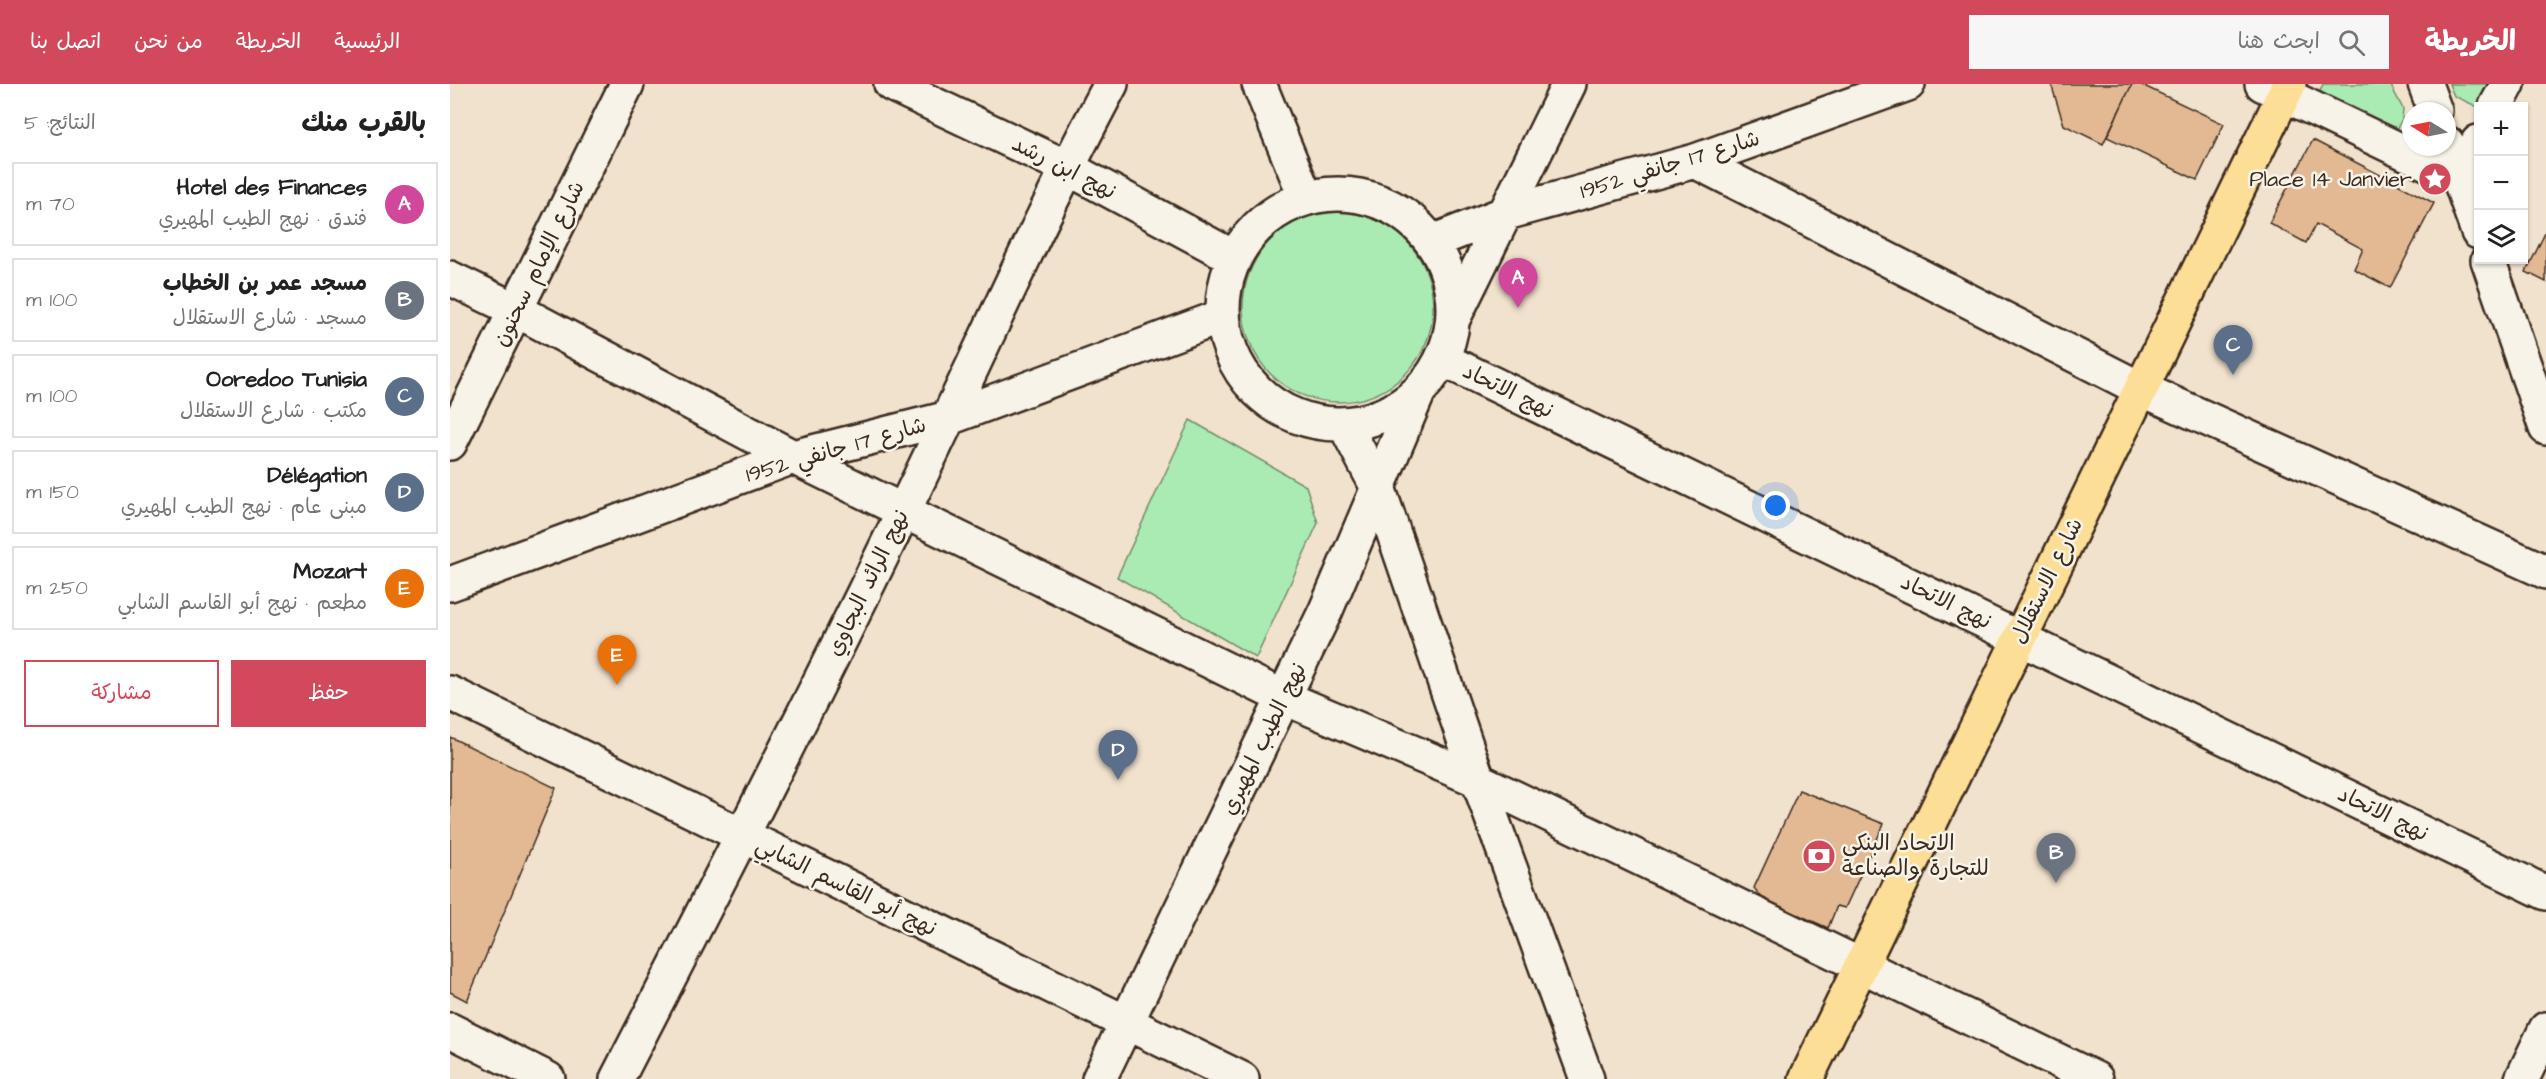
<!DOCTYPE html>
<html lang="ar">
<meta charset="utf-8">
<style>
:root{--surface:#fff;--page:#f6f6f6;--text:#222;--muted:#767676;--line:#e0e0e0;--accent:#d1495b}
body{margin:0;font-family:"Architects Daughter","Playpen Sans Arabic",sans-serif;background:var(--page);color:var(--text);direction:rtl}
.controls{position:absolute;right:18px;top:18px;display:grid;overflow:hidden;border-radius:0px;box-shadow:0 2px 4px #0004}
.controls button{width:54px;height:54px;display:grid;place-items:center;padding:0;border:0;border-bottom:2px solid var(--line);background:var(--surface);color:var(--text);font:30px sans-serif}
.compass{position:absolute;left:1952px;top:18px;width:54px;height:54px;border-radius:50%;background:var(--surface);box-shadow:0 2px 4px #0004;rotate:280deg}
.you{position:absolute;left:1326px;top:422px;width:21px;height:21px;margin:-15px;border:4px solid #fff;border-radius:50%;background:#1a73e8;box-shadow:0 0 0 9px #1a73e833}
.badge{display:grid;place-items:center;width:39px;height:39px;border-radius:50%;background:var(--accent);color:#fff;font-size:20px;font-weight:700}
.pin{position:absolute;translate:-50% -50px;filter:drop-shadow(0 2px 3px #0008)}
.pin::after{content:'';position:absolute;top:32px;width:21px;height:18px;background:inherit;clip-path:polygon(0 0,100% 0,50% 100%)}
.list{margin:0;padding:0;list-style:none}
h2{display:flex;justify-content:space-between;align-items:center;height:78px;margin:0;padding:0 24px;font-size:26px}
h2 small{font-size:20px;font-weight:400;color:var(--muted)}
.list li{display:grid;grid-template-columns:39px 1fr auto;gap:18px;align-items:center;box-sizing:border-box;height:84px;margin:0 12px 12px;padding:0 12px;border:2px solid var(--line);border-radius:0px}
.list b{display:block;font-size:22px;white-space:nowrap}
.list p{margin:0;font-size:20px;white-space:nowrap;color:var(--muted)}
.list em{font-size:20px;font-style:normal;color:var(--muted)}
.actions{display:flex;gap:12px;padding:18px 24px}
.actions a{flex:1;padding:14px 0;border:2px solid var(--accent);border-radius:0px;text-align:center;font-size:21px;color:var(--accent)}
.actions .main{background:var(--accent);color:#fff}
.icon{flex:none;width:33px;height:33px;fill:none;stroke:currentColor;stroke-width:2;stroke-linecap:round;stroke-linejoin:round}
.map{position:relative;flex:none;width:2096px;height:995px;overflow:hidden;direction:ltr}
header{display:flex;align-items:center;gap:36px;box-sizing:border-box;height:84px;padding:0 30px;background:var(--accent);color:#fff}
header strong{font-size:28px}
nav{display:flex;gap:33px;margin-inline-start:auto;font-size:21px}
.search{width:420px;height:54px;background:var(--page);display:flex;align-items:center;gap:15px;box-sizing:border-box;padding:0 21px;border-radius:0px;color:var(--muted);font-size:22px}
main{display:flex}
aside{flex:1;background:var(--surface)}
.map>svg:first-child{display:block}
</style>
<header>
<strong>الخريطة</strong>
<div class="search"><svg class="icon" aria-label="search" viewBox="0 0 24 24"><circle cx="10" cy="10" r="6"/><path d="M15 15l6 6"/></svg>ابحث هنا</div>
<nav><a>الرئيسية</a><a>الخريطة</a><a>من نحن</a><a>اتصل بنا</a></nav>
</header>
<main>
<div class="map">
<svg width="2096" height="995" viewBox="0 0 2096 995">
<rect width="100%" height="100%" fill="#f1e2ce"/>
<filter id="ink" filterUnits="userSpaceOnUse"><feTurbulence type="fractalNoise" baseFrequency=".0167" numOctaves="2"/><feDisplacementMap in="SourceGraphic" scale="12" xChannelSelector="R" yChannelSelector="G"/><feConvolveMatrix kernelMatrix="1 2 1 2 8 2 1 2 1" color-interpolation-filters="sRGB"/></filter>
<g filter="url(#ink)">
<path fill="#aaebb4" stroke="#728a69" stroke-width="1.5" d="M1873 0H1940L1953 25 1952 35 1942 53 1867 15Z
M1999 0H2039L2028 23 2004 12Z
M793 223a95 95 0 1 1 190 0a95 95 0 1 1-190 0Z
M740 336 856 402 868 439 806 574 667 493Z"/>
<path fill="#e2b992" stroke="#3b2a1e" stroke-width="1.5" d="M1601 0H1682L1653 60 1614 41Z
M1682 0H1690L1774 40 1747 96 1657 53Z
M1863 56 1984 119 1940 204 1904 185 1913 165 1866 140 1856 159 1819 139Z
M2096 147V198L2076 188Z
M0 653 106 704 17 917 0 908Z
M1349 706 1434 740 1395 824 1387 822 1378 844 1313 815 1304 804Z"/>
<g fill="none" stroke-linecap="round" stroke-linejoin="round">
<defs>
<path id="minor" d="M441 0 616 83 785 174
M809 0 856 114
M1812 0 2010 95 2028 58
M1975 0 1985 27
M2046 22 2058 0
M1997 59 2028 148
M1245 77 1689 304 2096 488
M773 225a115 115 0 1 1 230 0a115 115 0 1 1-230 0Z
M982 158 1056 129 1245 77 1458 0
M2038 176 2096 344
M0 194 66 226 343 373 835 614 1028 696 1646 995
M1003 235 1119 0
M992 275 2096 809
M895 341 929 406 1028 696 1137 995
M0 359 177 0
M0 500 343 373 499 334 773 232
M0 609 792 995
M0 946 98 995
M167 995C265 805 363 615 456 422 525 281 587 138 661 0
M649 995 876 526 968 309
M2072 995 2096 945"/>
<path id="major" d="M1356 995 1839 0"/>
</defs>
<use href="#minor" stroke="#3b2a1e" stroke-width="38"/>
<use href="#major" stroke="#3b2a1e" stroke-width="38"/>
<use href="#minor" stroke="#f7f3e8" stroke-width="33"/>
<use href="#major" stroke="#fdde96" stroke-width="33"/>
</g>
</g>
<defs>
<symbol id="sight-disc" viewBox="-11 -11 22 22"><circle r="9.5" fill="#d1495b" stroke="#f7f3e8"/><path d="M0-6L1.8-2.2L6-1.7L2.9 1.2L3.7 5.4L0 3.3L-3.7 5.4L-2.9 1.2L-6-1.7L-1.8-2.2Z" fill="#fff"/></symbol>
<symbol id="bank-disc" viewBox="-11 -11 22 22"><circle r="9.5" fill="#d1495b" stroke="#f7f3e8"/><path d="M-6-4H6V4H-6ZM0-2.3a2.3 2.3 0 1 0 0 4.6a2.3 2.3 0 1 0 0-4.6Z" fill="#fff"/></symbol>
</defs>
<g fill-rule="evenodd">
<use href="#sight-disc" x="1966" y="76" width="38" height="38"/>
<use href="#bank-disc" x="1350" y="753" width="38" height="38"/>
</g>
<g text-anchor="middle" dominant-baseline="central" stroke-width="5" stroke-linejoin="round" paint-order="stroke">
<g font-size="22" fill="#3b2a1e" stroke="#f7f3e8">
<text transform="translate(1220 81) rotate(-17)">شارع 17 جانفي 1952</text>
<text transform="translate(614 84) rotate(27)">نهج ابن رشد</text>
<text transform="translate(89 180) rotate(-64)">شارع الإمام سحنون</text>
<text transform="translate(1058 307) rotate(26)">نهج الاتحاد</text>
<text transform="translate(386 366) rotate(-16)">شارع 17 جانفي 1952</text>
<text transform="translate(1597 497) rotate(-64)">شارع الاستقلال</text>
<text transform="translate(418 499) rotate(-64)">نهج الرائد البجاوي</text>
<text transform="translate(1496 518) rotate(26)">نهج الاتحاد</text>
<text transform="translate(814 655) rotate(-64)">نهج الطيب المهيري</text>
<text transform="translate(1933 730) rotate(26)">نهج الاتحاد</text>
<text transform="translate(396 803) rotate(26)">نهج أبو القاسم الشابي</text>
</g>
<g font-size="22" fill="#3b2a1e" stroke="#f7f3e8" text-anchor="end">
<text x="1962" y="95">Place 14 Janvier</text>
<text x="1392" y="759" text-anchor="start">الاتحاد البنكي<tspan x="1392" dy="25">للتجارة والصناعة</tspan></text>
</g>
</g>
</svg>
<div class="controls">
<button>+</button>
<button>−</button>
<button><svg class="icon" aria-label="layers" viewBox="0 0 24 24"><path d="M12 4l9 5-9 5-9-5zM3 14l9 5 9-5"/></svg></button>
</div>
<svg class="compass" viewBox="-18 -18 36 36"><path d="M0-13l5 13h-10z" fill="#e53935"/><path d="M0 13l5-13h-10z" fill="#767676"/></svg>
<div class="you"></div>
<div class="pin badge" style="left:1068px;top:224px;background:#d1479c">A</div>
<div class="pin badge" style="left:1606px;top:799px;background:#6b7280">B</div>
<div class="pin badge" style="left:1783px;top:291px;background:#5c6f8a">C</div>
<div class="pin badge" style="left:668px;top:696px;background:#5c6f8a">D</div>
<div class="pin badge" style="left:167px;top:601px;background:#e8710a">E</div>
</div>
<aside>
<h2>بالقرب منك<small>النتائج: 5</small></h2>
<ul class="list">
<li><span class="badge" style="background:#d1479c">A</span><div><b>Hotel des Finances</b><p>فندق · نهج الطيب المهيري</p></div><em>70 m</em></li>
<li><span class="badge" style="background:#6b7280">B</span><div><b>مسجد عمر بن الخطاب</b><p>مسجد · شارع الاستقلال</p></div><em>100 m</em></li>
<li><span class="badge" style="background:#5c6f8a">C</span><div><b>Ooredoo Tunisia</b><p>مكتب · شارع الاستقلال</p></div><em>100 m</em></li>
<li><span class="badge" style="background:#5c6f8a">D</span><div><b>Délégation</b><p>مبنى عام · نهج الطيب المهيري</p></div><em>150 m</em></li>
<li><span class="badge" style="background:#e8710a">E</span><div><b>Mozart</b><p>مطعم · نهج أبو القاسم الشابي</p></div><em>250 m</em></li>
</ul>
<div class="actions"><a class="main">حفظ</a><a>مشاركة</a></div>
</aside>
</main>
